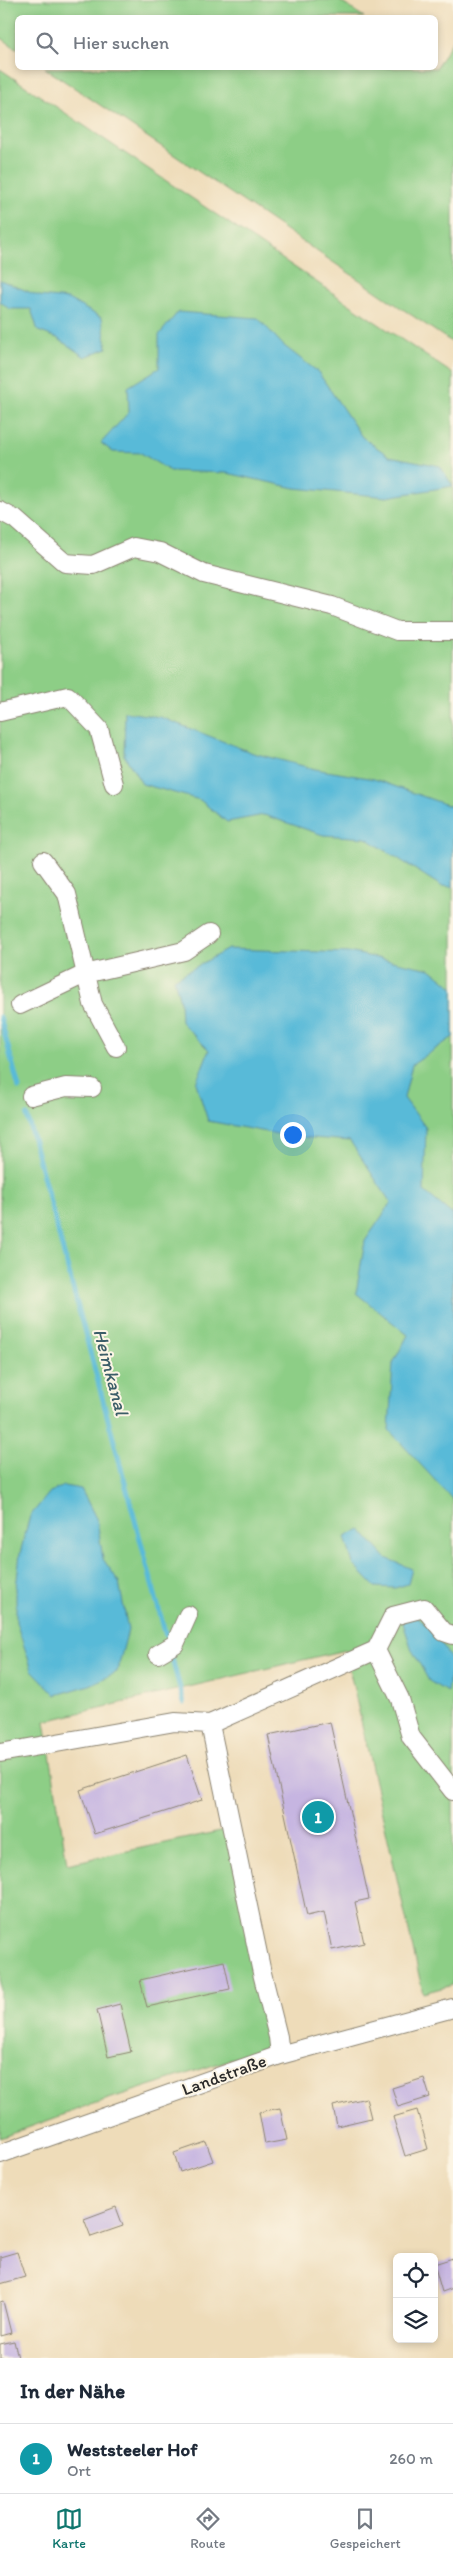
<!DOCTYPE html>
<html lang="de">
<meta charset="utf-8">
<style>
:root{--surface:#fff;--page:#f6f6f7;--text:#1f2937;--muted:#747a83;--line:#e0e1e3;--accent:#0f766e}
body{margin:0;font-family:Itim,sans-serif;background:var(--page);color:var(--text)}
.controls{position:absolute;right:15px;bottom:15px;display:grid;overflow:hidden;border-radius:8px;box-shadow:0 2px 8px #0003}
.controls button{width:45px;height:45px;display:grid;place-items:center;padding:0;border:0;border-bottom:1px solid var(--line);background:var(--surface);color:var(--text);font:25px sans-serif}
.you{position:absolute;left:292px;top:1134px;width:18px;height:18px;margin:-12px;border:4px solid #fff;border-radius:50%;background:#1a73e8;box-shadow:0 0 0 8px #1a73e833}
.badge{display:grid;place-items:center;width:32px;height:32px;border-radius:50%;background:var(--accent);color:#fff;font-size:16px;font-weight:700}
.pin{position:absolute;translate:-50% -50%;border:2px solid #fff;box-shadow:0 1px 5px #0006}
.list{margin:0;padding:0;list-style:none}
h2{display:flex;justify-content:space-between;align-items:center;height:65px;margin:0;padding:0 20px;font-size:21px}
h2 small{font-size:16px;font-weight:400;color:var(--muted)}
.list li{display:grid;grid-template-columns:32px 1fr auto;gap:15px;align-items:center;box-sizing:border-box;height:70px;padding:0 20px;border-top:1px solid var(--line)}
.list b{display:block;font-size:19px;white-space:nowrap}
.list p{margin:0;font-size:16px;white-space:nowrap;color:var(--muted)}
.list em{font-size:16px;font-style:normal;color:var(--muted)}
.icon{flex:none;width:28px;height:28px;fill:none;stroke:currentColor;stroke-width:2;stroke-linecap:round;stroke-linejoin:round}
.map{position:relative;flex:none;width:453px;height:2358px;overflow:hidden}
.search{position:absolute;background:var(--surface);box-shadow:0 2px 8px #0003;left:15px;right:15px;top:15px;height:55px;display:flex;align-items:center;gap:12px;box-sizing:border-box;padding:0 18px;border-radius:8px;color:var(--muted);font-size:19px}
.sheet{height:135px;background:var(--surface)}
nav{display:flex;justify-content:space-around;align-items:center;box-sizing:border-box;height:70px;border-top:1px solid var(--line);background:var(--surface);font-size:14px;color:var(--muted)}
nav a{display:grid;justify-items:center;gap:2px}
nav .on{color:var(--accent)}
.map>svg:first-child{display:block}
</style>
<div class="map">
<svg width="453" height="2358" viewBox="0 0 453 2358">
<rect width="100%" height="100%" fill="#fcf5e5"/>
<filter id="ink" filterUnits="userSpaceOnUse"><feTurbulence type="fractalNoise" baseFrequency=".02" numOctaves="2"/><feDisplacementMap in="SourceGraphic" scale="10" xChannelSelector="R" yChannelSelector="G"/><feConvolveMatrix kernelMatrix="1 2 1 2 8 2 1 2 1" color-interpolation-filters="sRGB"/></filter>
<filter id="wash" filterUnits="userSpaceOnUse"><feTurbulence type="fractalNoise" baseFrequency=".0096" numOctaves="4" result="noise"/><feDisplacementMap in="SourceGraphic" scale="20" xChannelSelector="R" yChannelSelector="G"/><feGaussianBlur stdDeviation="1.12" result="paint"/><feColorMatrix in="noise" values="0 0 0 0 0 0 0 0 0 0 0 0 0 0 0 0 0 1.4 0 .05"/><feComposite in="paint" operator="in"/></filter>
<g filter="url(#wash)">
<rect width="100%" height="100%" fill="#eedcb9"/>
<path fill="#8dce86" stroke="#5c7c58" d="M0 0H338L364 17 18 18 17 49 0 37Z
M453 40V343L45 68H436Z
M0 69 453 374V1985L423 1993 345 1650 45 1721 67 1864 225 1830 279 2044 90 2105 0 2138Z"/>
<path fill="#59bad8" stroke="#427282" d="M0 280 39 296 68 299 102 318 107 348 85 357 57 338 38 331 31 309H9L0 301Z
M178 312 258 318 283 345 318 372 362 437 389 456 440 466 453 486 387 497 295 488 227 473 170 471 141 453 113 452 101 443 129 412 128 387 159 368V335Z
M125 712 160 717 253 753 315 769 374 779 453 807V887L441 886 366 838 323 835 264 815 227 822 200 800 142 784 124 755Z
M228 949 353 953 430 969 453 987V1037L412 1065 404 1098 426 1128 424 1191 453 1215V1500L389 1430 393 1363 408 1335 356 1293 365 1241 391 1203 350 1141 288 1136 208 1121 196 1083 209 1050 181 1022 180 1001 174 979Z
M64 1486 81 1489 97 1520 103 1559 119 1582 128 1630 117 1672 90 1685 56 1695 32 1670 16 1622V1588L20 1553 30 1516 50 1492Z
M360 1529 386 1558 412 1569 408 1584 395 1588 375 1587 353 1564 345 1537Z
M411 1609 439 1640 452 1661 447 1692 429 1681 412 1650 403 1623Z"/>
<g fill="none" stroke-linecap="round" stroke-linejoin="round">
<path stroke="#59bad8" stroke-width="5" d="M0 1017 19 1088
M27 1116 166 1636
M171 1655 184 1703"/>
</g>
<g id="blocks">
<path fill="#c6b5e1" d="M330 1722 369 1899 355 1902 364 1943 332 1950 324 1912 307 1916 268 1735Z
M187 1755 202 1800 95 1834 80 1790Z
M224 1961 230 1989 147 2007 140 1980Z
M120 2004 131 2052 108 2057 97 2010Z
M424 2078 430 2097 398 2107 392 2088Z
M366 2098 371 2118 337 2126 333 2106Z
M280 2108 287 2140 265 2144 259 2112Z
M417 2110 428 2149 405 2156 393 2117Z
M206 2142 213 2161 180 2172 174 2153Z
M116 2207 123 2226 91 2237 84 2219Z
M17 2252 25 2277 0 2284V2257Z
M453 2258V2288L442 2292 434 2264Z
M3 2301 11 2333 0 2336V2302Z
M14 2341 18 2358H0V2344Z"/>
</g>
</g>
<g filter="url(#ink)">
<use href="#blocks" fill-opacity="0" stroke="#8c8472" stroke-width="1"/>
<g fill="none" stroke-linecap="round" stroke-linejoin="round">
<defs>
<path id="minor" d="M0 511 15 519 65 563 93 565 134 547 160 552 204 574 332 606 397 631H453
M0 712 68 696 99 729 114 784
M43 861 67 894 93 1004 116 1047
M20 1005 85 974 184 951 209 934
M31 1096 66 1087 92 1088
M376 1650 400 1699 411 1737 453 1791
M158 1654 175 1644 188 1615
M210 1724 376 1650 393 1616 424 1608 444 1632 453 1635
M0 1753 175 1722 210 1724 262 1973 278 2037 280 2055
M0 2154 280 2055 453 2008"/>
</defs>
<use href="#minor" stroke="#8c8472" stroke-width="20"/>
<use href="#minor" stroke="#fff" stroke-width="18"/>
</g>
</g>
<g text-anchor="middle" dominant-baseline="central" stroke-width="4" stroke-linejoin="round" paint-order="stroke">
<g font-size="18" fill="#2b2b2b" stroke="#fcf5e5">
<text transform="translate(224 2075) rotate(-20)">Landstraße</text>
</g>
<g font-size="19" font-style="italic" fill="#3b5d68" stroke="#fcf5e5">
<text transform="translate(111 1372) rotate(75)">Heimkanal</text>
</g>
</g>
</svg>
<div class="controls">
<button><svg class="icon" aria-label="locate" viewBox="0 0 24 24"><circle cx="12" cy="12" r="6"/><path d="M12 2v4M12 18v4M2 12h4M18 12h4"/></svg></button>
<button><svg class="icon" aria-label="layers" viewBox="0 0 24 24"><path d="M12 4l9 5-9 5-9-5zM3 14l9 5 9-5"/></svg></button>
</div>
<div class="you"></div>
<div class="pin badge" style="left:318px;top:1817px;background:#0f9aa8">1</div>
<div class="search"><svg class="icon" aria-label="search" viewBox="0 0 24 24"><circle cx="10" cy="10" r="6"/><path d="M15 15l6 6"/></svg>Hier suchen</div>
</div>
<section class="sheet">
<h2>In der Nähe<small></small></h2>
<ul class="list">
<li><span class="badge" style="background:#0f9aa8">1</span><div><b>Weststeeler Hof</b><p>Ort</p></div><em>260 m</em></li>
</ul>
</section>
<nav>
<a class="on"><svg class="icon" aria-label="map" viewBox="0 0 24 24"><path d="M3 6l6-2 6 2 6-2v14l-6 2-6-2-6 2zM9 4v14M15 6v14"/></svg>Karte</a>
<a><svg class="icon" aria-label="directions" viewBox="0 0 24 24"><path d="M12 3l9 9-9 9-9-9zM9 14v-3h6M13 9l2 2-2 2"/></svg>Route</a>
<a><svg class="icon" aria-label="saved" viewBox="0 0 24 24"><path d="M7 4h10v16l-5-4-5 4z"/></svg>Gespeichert</a>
</nav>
